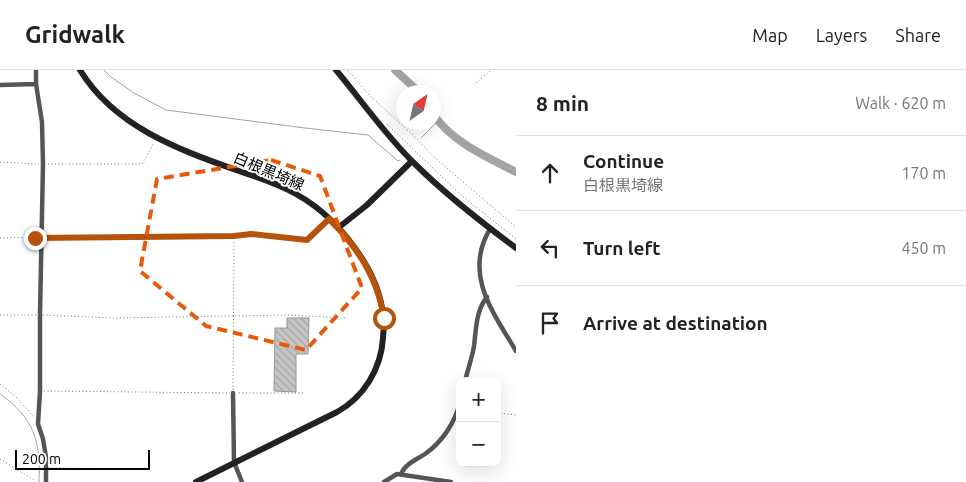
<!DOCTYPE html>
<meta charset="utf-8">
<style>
:root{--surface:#fff;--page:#f2f2f2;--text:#222;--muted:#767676;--line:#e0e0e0}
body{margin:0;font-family:Ubuntu,"Noto Sans JP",sans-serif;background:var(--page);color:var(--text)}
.controls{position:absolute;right:15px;bottom:15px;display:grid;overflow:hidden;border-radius:10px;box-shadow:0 5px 20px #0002}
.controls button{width:45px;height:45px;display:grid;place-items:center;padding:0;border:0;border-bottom:1px solid var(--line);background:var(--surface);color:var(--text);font:25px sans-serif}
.compass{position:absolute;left:396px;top:15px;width:45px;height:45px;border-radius:50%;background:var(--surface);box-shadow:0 5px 20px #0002;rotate:34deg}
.scale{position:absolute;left:15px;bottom:12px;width:135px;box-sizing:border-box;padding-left:5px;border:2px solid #000;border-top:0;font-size:14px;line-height:18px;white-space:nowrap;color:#000;-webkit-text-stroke:4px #fff;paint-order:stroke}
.stop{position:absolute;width:15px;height:15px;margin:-11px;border:4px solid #b45309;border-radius:50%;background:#fff}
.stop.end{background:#b45309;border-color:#fff;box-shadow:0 1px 5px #0008}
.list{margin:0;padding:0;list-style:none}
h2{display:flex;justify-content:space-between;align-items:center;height:65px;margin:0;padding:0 20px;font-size:21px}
h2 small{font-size:16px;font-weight:400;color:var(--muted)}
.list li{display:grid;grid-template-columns:32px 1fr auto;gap:15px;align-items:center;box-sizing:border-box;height:75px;padding:0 20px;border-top:1px solid var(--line)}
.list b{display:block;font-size:19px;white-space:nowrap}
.list p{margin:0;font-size:16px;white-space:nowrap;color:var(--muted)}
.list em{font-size:16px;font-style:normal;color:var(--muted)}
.icon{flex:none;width:28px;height:28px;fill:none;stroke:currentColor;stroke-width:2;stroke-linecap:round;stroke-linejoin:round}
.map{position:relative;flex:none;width:516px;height:412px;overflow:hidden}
header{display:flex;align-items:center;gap:30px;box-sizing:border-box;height:70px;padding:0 25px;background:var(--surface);border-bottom:1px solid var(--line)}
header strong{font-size:24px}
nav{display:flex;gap:28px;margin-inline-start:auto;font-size:18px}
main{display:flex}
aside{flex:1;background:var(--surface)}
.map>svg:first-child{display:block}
</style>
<header>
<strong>Gridwalk</strong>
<nav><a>Map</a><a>Layers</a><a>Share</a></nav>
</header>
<main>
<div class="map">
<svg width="516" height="412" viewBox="0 0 516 412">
<defs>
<pattern id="building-back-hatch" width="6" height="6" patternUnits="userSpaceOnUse" patternTransform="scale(1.25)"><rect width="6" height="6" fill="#c4c4c4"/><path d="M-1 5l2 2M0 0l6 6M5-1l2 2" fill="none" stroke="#a7a7a7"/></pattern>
</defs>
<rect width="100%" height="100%" fill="#fff"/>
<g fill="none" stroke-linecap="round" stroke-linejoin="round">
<path stroke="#a3a3a3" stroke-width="1" d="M104 0 111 7 134 23 166 40 305 58 368 65 398 91 400 90
M421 68 438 51
M0 324C34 348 41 371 39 412"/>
<path stroke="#a3a3a3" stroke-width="8" d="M395 0 419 22
M433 44C453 73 487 87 516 102"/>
</g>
<path fill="url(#building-back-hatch)" stroke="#999" d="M287 248H309L308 284H296V322L274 321 275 258H287Z"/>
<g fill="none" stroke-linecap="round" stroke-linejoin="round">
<path stroke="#777" stroke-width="1" stroke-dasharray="1 2.5" stroke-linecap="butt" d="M348 0 368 24 413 65 435 88 516 157
M476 13 491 0
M387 54 462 126 516 169
M0 92 39 94
M48 94H142L154 73
M0 168 36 167
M0 245H37
M43 245 113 248 287 245 345 248
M0 314 17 328 34 347
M233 320 234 171
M44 321 230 323
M239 323H303
M497 343 516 345
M0 389 34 410
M49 398 149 399"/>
<path stroke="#555" stroke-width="4.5" d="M36 0V14L42 52 43 94 40 244V321L38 354 43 369 46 387V412
M0 15 36 14
M490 159C463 204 493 242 516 281
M42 168 234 166 251 164 307 170 329 149
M465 311C468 299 472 288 474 276 476 260 476 240 487 227
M233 323 234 392 242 412
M401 404C405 394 416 390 425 384 442 372 455 353 460 332
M384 412 397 404 451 412"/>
<path stroke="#222" stroke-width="6" d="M80 0C114 56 177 79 236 100 257 107 277 113 296 124 323 139 346 163 363 190 378 214 386 240 383 268 381 299 364 327 337 342L196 412
M336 0C362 31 386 66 415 94 446 125 481 152 516 178
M338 158 367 135 412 91"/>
</g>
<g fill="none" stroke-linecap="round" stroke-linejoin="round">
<path stroke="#b45309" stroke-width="6" d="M35 168 234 166 251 164 307 170 329 149C357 176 378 209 384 248"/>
</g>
<path fill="none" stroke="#e8590c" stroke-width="4" stroke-dasharray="10 6" stroke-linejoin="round" d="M271 90 320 106 362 218 306 280 206 256 140 201 157 109Z"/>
<g text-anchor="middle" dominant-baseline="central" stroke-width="4" stroke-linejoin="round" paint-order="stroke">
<g font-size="15" fill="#000" stroke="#fff">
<text transform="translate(269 101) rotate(23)">白根黒埼線</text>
</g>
</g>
</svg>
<div class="controls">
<button>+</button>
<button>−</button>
</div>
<svg class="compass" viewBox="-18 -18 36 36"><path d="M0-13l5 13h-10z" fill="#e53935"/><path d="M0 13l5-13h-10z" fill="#767676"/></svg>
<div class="scale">200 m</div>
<div class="stop" style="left:384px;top:248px"></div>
<div class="stop end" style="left:35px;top:168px"></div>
</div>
<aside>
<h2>8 min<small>Walk · 620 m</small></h2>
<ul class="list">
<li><svg class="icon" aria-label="ahead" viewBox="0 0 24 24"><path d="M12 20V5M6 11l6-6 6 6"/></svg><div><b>Continue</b><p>白根黒埼線</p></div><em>170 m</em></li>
<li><svg class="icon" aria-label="left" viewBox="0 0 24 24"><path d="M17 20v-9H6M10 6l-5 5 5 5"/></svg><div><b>Turn left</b></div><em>450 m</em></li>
<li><svg class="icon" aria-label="arrive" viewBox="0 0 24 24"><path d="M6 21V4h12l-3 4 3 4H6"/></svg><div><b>Arrive at destination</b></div></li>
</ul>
</aside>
</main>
